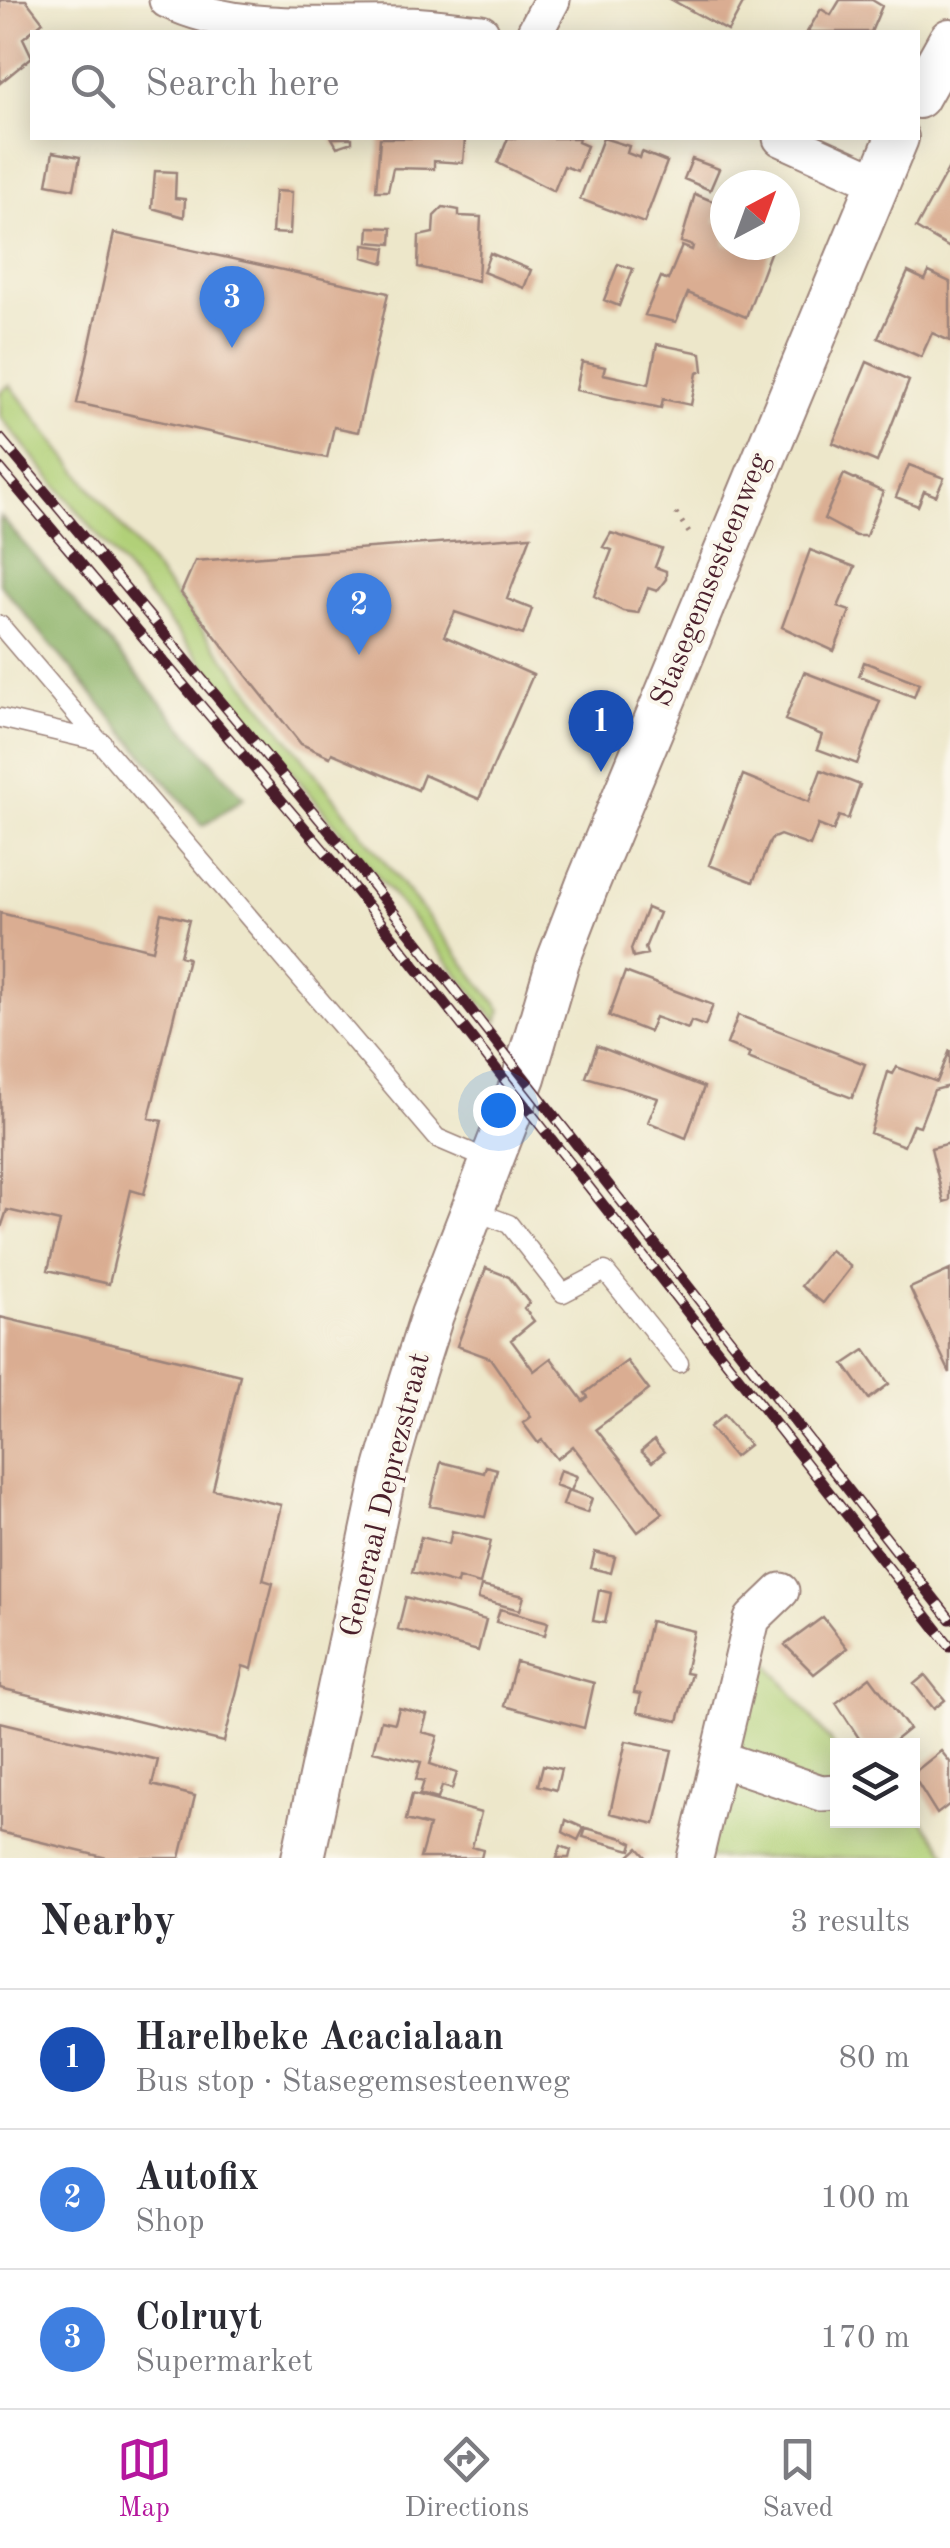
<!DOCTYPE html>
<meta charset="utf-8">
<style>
:root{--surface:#fff;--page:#f7f7f7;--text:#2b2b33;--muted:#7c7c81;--line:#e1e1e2;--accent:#b5179e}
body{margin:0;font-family:"Old Standard TT",serif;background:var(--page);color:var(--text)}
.controls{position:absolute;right:30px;bottom:30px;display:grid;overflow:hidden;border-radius:0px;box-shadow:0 5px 25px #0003}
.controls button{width:90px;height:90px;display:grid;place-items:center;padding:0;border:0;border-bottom:2px solid var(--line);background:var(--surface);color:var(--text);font:50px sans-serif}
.compass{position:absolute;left:710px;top:170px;width:90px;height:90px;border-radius:50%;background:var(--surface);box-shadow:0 5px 25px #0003;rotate:41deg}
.you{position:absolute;left:498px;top:1110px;width:35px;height:35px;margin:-25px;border:8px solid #fff;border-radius:50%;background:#1a73e8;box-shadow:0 0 0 15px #1a73e833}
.badge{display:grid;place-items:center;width:65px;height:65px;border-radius:50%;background:var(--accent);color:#fff;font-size:32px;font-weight:700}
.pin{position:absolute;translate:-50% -82px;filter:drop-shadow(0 2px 5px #0008)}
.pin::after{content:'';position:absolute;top:52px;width:35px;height:30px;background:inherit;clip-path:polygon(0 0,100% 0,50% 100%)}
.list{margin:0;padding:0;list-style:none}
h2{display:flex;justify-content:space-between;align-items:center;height:130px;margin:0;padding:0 40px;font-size:42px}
h2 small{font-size:32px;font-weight:400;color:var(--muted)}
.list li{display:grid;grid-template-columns:65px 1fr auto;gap:30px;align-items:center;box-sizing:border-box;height:140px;padding:0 40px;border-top:2px solid var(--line)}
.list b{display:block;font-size:38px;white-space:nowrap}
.list p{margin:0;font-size:32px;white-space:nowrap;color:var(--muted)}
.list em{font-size:32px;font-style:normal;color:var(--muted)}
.icon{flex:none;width:55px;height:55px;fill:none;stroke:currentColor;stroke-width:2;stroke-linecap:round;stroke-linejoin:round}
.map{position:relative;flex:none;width:950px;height:1858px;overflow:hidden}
.search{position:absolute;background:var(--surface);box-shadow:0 5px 25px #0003;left:30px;right:30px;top:30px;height:110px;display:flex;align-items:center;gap:25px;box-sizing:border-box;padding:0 35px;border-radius:0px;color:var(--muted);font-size:38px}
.sheet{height:550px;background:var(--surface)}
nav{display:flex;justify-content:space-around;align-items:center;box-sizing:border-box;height:140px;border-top:2px solid var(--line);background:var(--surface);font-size:28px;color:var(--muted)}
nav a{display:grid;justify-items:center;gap:5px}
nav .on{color:var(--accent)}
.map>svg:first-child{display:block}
</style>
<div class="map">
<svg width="950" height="1858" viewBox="0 0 950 1858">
<rect width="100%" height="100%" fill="#fbf7ec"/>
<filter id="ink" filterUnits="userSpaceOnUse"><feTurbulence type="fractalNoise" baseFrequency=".01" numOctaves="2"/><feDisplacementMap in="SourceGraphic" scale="20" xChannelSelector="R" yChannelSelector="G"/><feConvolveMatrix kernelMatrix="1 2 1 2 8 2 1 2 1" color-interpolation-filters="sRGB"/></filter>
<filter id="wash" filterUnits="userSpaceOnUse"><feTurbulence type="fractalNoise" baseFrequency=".0048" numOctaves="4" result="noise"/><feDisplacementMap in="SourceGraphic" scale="40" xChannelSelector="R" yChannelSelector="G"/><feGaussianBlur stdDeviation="2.25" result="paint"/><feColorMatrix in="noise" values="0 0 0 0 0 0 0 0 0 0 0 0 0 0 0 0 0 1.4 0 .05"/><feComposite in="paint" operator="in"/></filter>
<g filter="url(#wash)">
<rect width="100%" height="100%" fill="#ede7ca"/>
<path fill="#b1d078" stroke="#7e7852" stroke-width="2.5" d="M10 385 501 1010 497 1022 0 416V392Z
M760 1642 766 1660 837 1750 838 1820H912L913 1808 950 1858H694Z"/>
<path fill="#8cb268" stroke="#6b684a" stroke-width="2.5" d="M0 516 244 798 203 826 0 584Z"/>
<g id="blocks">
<path fill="#daad92" d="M0 0H26L43 22 23 38 32 57 0 83Z
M672 0H745L728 31Z
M840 0H872L882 6 871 32H807L821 9 831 15Z
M332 138H352V142L337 147Z
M380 138H465L463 163 434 161V169L393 168 388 191H376Z
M508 138H579L578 142 587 146 577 171 564 166 554 191 498 163Z
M603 138 629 146 627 153 640 158 642 152 667 162 644 223 580 199Z
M53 152 80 157 74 189 47 184Z
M692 159 719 169 710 190 684 179Z
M948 169 950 171V248L916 228Z
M155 171 176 172 175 198 185 199 184 217 152 208Z
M275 191 292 192 290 234 272 233Z
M695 194 722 205 715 221 725 225V245H773L746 317 688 293 676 322 645 315 661 277 668 280 682 246 692 250 693 246 681 242Z
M443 207 459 210V216L481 217 478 281 418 267 419 236 433 233 434 216Z
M369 227 392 228 391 244 368 242Z
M114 233 388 293 358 432 334 427 327 458 77 403Z
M364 245 386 248 384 263 363 257Z
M490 253 531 270 524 288 483 272Z
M618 264 633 269 619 306 604 300Z
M908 272 925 280 929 272 950 282V341L932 333 921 357 878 338Z
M657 344 701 353 703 371 697 373 691 405 663 399 661 408 576 390 582 362 605 367 603 374 649 384Z
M867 362 909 381 877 462 833 443Z
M909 465 944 478 936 496 924 491 918 506 896 497Z
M844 474 883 492 866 536H856L824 519Z
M611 533 662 549 655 567 666 571V579L657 591 648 588 638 613 623 611 594 596 612 550 603 547Z
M531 536 507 599 532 609 523 635 455 612 444 636 533 675 479 799 424 775 418 790 332 753 330 757 301 744 181 593 195 561Z
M810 550 855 567 838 607 850 611 834 651 782 627Z
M864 662 919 683 914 697 859 676Z
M804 672 880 701 857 764 817 749 822 735 785 720Z
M821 770 860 785 848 819 839 816 833 831 818 825 810 846 780 835 771 839 753 882 709 865 743 775 809 802Z
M647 908 659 913 645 948 647 954 633 957 631 949Z
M0 913 153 950 161 913 189 920 180 956 188 958 149 1118 162 1121 144 1194 131 1190 109 1284 48 1270 60 1222 7 1210 0 1231Z
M625 972 713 1005 705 1026 691 1021 688 1029 655 1017 649 1032 609 1016Z
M738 1015 865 1064 852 1098 748 1058 750 1053 727 1044Z
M597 1046 704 1087 686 1138 648 1122 658 1098 586 1077Z
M950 1050V1086L934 1090 920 1126 913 1124 904 1146 870 1133 888 1072 893 1074 897 1067 937 1082Z
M950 1143V1200L944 1202 931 1148Z
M830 1250 851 1267 823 1303 801 1286Z
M486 1268 509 1277 529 1303 524 1308 534 1321 511 1340 534 1371 551 1358 583 1401 588 1397 585 1393 627 1361 649 1390 596 1429 663 1513 638 1532 573 1446 557 1459 542 1440 538 1443 523 1423 531 1417 490 1358 457 1346Z
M950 1270V1373L910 1288Z
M0 1317 240 1375 213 1489 281 1505 263 1580 273 1583 255 1655 252 1669 243 1666 224 1742 0 1688Z
M865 1350 889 1384 869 1399 844 1364Z
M724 1415 749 1445 734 1457 710 1427Z
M654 1440 664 1452 652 1462 641 1451Z
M441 1462 484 1473 486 1466 497 1469 485 1517 430 1506Z
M560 1470 577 1476 571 1491 555 1485Z
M568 1490 592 1498 587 1513 563 1505Z
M452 1531 491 1541 480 1584 458 1578 457 1584 412 1572 421 1537 449 1544Z
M595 1552 615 1557 611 1573 591 1568Z
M481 1586 524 1596 520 1610 478 1599Z
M599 1590 611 1593 605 1623 593 1621Z
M406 1597 486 1620 478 1651 398 1629Z
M500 1609 548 1622 545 1635 496 1622Z
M823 1617 847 1648 814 1674 785 1645Z
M650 1621 694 1631 685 1673 691 1674 678 1721 637 1712 641 1694 634 1693Z
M516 1662 594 1683 584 1728 504 1706Z
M925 1675 945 1700 934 1709 914 1684Z
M870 1677 909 1729 888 1746H864L836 1703Z
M399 1708 427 1715 422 1732 438 1736 430 1764 457 1773 452 1789 442 1786 438 1799 420 1794 424 1781 416 1779 421 1762 373 1751 381 1720 395 1723Z
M0 1722 158 1760 152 1785 195 1796 180 1858H107L0 1832Z
M626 1741 672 1750 655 1824 610 1813Z
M941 1751 950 1762V1804L937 1814 912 1774Z
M543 1765 561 1769 556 1790 538 1785Z
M412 1794 481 1813 472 1847 483 1850 481 1858H420L429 1826 406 1820Z
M566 1820 584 1828 578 1840 563 1832Z
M586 1828 623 1838 633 1843 631 1850 583 1837Z
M561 1846 571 1850 569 1858H557Z
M638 1848 647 1858H627Z"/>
</g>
</g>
<g filter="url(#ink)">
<use href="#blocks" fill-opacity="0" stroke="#9c837a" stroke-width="2.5"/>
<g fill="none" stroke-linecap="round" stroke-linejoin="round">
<defs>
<path id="service" d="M0 625 437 1138 491 1161
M0 718 102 742
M472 1210 509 1224 563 1293 605 1271 679 1363"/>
<path id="minor" d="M167 0C239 35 326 23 404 25 429 25 455 30 481 32
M535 32 552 0
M781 138 876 181
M720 1759 821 1793 838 1792
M695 1858 752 1619 781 1591"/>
<path id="tertiary" d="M918 97 950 40
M303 1858 384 1476 411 1381 432 1315 524 1077 558 961 588 883 897 138"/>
</defs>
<use href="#service" stroke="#9c837a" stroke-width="21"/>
<use href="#minor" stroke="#9c837a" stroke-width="39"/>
<use href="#tertiary" stroke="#9c837a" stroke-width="46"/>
<path stroke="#9c837a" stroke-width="5" stroke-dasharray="2.5 8" stroke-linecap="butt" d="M676 513 693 539"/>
<use href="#service" stroke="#fff" stroke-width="18"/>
<use href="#minor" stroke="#fff" stroke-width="35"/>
<use href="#tertiary" stroke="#fff" stroke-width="42"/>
<defs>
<path id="rail" d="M0 438 341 845 950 1619
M0 468 331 859 950 1646"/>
</defs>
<use href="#rail" stroke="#4a1f2b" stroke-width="11"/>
<use href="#rail" stroke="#fbf7ec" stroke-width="8" stroke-dasharray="22" stroke-linecap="butt"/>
</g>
</g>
<g text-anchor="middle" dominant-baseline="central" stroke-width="8" stroke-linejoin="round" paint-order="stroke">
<g font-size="30" fill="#4a1f2b" stroke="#fbf7ec">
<text transform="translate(711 580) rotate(-68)">Stasegemsesteenweg</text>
<text transform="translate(386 1495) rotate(-76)">Generaal Deprezstraat</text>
</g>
</g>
</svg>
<div class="controls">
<button><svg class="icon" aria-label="layers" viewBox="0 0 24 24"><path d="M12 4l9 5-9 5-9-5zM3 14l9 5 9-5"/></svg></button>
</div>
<svg class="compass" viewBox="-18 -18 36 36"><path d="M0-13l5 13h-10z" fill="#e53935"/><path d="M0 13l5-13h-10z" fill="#7c7c81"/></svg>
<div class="you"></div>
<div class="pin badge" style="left:601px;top:772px;background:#1a4fb4">1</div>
<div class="pin badge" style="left:359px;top:655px;background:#3f7fe0">2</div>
<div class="pin badge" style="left:232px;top:348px;background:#3f7fe0">3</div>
<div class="search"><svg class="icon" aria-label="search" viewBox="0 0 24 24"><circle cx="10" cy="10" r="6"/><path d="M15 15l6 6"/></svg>Search here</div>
</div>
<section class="sheet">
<h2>Nearby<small>3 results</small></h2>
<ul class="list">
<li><span class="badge" style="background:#1a4fb4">1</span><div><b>Harelbeke Acacialaan</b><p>Bus stop · Stasegemsesteenweg</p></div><em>80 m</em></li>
<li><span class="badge" style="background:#3f7fe0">2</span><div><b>Autofix</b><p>Shop</p></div><em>100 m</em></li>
<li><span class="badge" style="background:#3f7fe0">3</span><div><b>Colruyt</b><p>Supermarket</p></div><em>170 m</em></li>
</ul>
</section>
<nav>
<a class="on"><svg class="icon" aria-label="map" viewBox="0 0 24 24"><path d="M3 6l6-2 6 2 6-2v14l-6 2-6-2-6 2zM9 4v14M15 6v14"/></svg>Map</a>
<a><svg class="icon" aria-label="directions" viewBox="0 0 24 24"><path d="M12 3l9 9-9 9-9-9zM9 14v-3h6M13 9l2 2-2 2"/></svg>Directions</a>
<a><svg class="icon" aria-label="saved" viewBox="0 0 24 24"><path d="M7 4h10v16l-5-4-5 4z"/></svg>Saved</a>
</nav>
